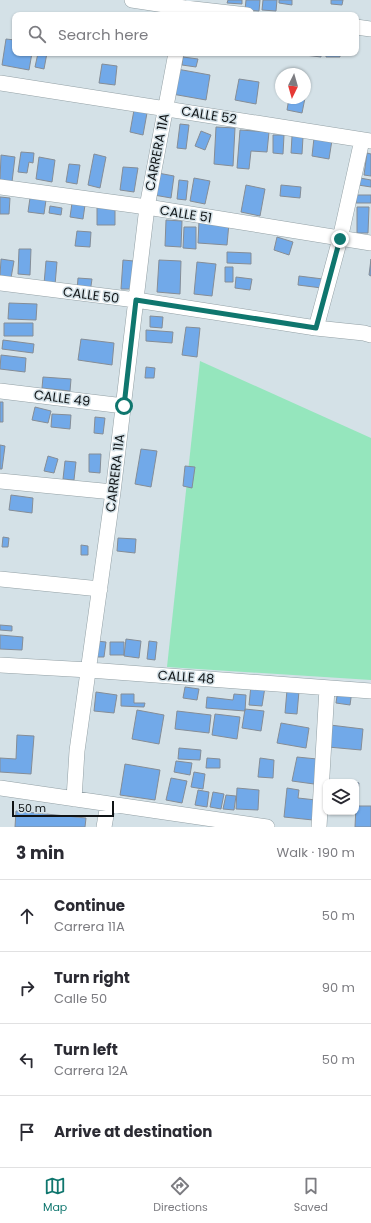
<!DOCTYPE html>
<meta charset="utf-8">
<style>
:root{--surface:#fff;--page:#f2f2f3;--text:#2b2b33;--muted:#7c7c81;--line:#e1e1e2;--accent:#0f766e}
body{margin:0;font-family:Poppins,sans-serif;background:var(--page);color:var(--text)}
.controls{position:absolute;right:12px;bottom:12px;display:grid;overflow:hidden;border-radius:8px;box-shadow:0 1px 3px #0004}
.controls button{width:36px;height:36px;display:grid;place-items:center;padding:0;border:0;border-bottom:1px solid var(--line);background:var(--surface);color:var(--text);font:20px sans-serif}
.compass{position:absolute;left:275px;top:68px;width:36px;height:36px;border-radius:50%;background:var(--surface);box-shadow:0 1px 3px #0004;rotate:185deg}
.scale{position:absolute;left:12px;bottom:10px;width:102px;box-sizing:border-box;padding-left:4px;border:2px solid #101416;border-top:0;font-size:11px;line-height:14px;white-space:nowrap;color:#101416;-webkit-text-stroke:3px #d4e1e7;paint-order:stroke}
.stop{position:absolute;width:12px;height:12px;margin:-9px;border:3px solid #0f766e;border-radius:50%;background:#fff}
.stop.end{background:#0f766e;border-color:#fff;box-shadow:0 1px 4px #0008}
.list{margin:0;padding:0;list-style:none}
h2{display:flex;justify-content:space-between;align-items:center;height:52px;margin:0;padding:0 16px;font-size:17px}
h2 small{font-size:13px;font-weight:400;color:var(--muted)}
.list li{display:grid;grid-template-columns:26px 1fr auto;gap:12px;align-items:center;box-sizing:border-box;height:72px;padding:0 16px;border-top:1px solid var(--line)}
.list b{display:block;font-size:15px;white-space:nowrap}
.list p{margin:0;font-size:13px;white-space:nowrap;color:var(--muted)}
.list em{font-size:13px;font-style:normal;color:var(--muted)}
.icon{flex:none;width:22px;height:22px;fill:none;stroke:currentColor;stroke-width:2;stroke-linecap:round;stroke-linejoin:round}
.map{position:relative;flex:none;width:371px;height:827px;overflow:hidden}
.search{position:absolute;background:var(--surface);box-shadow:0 1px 3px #0004;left:12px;right:12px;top:12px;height:44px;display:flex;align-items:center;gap:10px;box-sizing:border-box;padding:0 14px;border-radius:8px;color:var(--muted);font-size:15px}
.sheet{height:340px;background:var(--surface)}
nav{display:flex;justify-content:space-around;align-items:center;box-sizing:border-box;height:56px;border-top:1px solid var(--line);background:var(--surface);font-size:11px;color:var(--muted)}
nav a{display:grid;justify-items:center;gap:2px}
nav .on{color:var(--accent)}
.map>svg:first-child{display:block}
</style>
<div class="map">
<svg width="371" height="827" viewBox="0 0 371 827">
<rect width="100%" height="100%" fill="#d4e1e7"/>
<path fill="#95e6bd" d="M200 361 371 438V680L167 667Z"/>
<path fill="#71a9e9" stroke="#858d96" d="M228 0H242V4L227 3Z
M246 0H260L259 11 245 10Z
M263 0H277L276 11 262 10Z
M279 0H292V5L279 3Z
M331 0H343L342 5 331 4Z
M6 39 15 40V53H32L29 70 2 65Z
M38 53H47L44 69 35 67Z
M306 53H321V57L305 55Z
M326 53H340V57H326Z
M183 57 198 59 196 67 182 65Z
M102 64 117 66 115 85 99 83Z
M177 69 210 75 206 100 172 94Z
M239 79 259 82 256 104 235 100Z
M289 98H305L302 113 287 110Z
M134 110 147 113 143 135 130 132Z
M180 124 189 125 186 149 177 148Z
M216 127 235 128 233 166 214 164Z
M240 130 269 132 267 152 251 151 249 169 237 168Z
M201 131 211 135 205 150 195 146Z
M273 135H284L283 154 273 153Z
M292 136 303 137 302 154 291 153Z
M314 138 332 140 329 159 312 156Z
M21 152 34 153 33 163 29 162 27 173 18 172Z
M367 153 371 154V176L364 175Z
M94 154 106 157 100 188 88 185Z
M1 155 15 157 12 182 0 180Z
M39 157 55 160 52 182 36 179Z
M69 164 80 165 77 184 66 182Z
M123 167 138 168 134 192 120 190Z
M158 173 174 176 171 198 154 195Z
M194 178 210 181 205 204 190 201Z
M360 178 371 180V187L358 185Z
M179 180 188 181 186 200 177 199Z
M246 185 265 189 260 216 241 212Z
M281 185 301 187 300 198 280 196Z
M356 195H371V203H356Z
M0 197 10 198 9 214H0Z
M30 198 46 200 44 214 28 212Z
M72 203 85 205 83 219 70 217Z
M50 206 62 208 61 215 49 213Z
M97 207H115V225H97Z
M357 207H369L368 233H357Z
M166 220 182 221 181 247 165 246Z
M199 221 229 223 227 245 198 243Z
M184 227H196V249L183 248Z
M77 231 91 232 90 247 75 246Z
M277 237 293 242 289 255 274 250Z
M19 249H31L30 275 18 274Z
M227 252 251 253V264L227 263Z
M1 259 14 261 11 278 0 276Z
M371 259V276L369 275Z
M123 260 134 261 133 289H121Z
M159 260 181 261 180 294 157 292Z
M46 261 57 262 55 285 44 284Z
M197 262 216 264 212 296 194 294Z
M225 267H233V282H225Z
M299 276 323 279 322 288 298 285Z
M236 277 252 279 250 290 235 288Z
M78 278 92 279 90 293 77 291Z
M9 303 37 304 36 320 8 319Z
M150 316 163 317 162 328 150 327Z
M4 323H33V336H4Z
M186 327 200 328 197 357 182 355Z
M146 330 173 332 172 343 146 341Z
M81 339 114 343 112 365 78 360Z
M3 340 34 344 33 353 2 349Z
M1 355 26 358 25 372 0 369Z
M146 367 155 368 154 378H145Z
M43 377 71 379 70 391 42 388Z
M0 402H3V422H0Z
M35 407 51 411 48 423 32 420Z
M52 414 71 415 70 429 51 427Z
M95 417 105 418 103 434 94 433Z
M0 445 5 446 2 469H0Z
M141 449 157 451 151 487 135 484Z
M89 454H101L100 473 89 472Z
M48 456 58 459 54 473 44 471Z
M65 461 76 462 74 480 63 479Z
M185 466 195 467 192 488 183 486Z
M11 495 33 498 32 513 9 510Z
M3 537 9 538 8 547H2Z
M118 538 136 539 135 553 117 551Z
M81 545 88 546V555H81Z
M0 625 12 626V631L0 630Z
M0 635 23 637 22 650 0 649Z
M126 639 141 641 139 658 124 656Z
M96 641 106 642 104 657H95Z
M149 641 157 642 155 660 147 659Z
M110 642H124V655H110Z
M251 685 265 687 262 706 249 705Z
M185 687 199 689 197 700 183 698Z
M338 689 352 691 350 705 336 703Z
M287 690 299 691 297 714 285 713Z
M96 692 117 695 114 713 94 711Z
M121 694H134V703H145L144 707 121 706Z
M234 694 246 695 245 711 206 708 207 697 233 700Z
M245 709 264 711 261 731 242 728Z
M137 710 164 715 159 744 132 739Z
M177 711 211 715 209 733 175 729Z
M215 714 240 717 237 739 212 735Z
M281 723 309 728 306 748 277 743Z
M330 725 363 729 361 750 328 747Z
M17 735 34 736 31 774 0 772V758L16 759Z
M179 748 201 750 200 760 178 759Z
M297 757 317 759 314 784 292 781Z
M207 758 220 759V768H206Z
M260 758 274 760 273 778 258 777Z
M176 761 192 763 190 775 174 772Z
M125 764 160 770 155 800 120 795Z
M194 772 205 774 203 789 191 787Z
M171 778 187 781 182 803 166 800Z
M356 782 359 783 358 793H356Z
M237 788 259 790 258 810 236 809Z
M287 788 299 790 298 798 316 800 313 820 284 817Z
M198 790 209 792 207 807 195 805Z
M213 792 224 794 221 809 210 807Z
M226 795 236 796 234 810 223 809Z
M356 806H371V827H355Z
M16 811 86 818 85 827H15Z"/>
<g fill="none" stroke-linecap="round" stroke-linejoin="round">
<defs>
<path id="street" d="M132 0 185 8 247 15
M356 27 371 29
M0 83 371 141
M0 187 147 207 371 243
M0 283 136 300 316 328 364 333 371 335
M316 328 340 239 362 140
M0 391 124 406
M0 481 113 492
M0 579 100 589
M0 665 89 670 371 691
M0 788 267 827
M74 799 77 751 113 492 147 207 176 53
M104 827 108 804
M319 827 327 688"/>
</defs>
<use href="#street" stroke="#93a0a5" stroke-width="16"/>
<use href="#street" stroke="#fff" stroke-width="15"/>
</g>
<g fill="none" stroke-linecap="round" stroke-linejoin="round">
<path stroke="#0f766e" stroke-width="5" d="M124 406 136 300 316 328 340 239"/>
</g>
<g text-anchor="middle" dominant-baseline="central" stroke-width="3" stroke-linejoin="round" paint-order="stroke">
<g font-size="13" fill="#101416" stroke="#d4e1e7">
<text transform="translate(209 115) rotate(9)">CALLE 52</text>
<text transform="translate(157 152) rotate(-79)">CARRERA 11A</text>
<text transform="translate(186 214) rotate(9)">CALLE 51</text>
<text transform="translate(91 295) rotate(7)">CALLE 50</text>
<text transform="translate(62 398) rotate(7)">CALLE 49</text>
<text transform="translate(115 473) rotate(-83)">CARRERA 11A</text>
<text transform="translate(186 677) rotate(4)">CALLE 48</text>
</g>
</g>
</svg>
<div class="controls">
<button><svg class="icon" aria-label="layers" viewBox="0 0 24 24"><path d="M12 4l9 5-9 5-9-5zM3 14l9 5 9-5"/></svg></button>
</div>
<svg class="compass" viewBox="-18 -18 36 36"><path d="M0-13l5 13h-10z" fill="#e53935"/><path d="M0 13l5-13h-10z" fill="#7c7c81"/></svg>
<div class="scale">50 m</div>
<div class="stop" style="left:124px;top:406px"></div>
<div class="stop end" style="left:340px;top:239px"></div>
<div class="search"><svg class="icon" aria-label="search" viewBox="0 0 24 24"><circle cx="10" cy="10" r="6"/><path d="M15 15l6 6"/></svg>Search here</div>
</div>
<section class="sheet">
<h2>3 min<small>Walk · 190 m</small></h2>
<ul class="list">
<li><svg class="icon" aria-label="ahead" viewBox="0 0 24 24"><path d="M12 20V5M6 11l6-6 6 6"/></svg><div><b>Continue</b><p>Carrera 11A</p></div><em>50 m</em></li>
<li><svg class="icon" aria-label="right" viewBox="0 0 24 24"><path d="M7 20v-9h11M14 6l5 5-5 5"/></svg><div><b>Turn right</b><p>Calle 50</p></div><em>90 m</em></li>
<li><svg class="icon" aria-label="left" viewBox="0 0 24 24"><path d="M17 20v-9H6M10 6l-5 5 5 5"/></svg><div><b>Turn left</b><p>Carrera 12A</p></div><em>50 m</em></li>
<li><svg class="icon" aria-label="arrive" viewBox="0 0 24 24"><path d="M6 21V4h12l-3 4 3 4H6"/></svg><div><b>Arrive at destination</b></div></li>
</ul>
</section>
<nav>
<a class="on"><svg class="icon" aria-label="map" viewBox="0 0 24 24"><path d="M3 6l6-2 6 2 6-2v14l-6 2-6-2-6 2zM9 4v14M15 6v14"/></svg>Map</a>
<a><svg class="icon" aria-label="directions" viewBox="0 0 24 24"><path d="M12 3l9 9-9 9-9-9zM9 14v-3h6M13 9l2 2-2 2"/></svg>Directions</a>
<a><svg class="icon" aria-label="saved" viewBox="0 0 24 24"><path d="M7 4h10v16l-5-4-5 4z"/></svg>Saved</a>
</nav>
